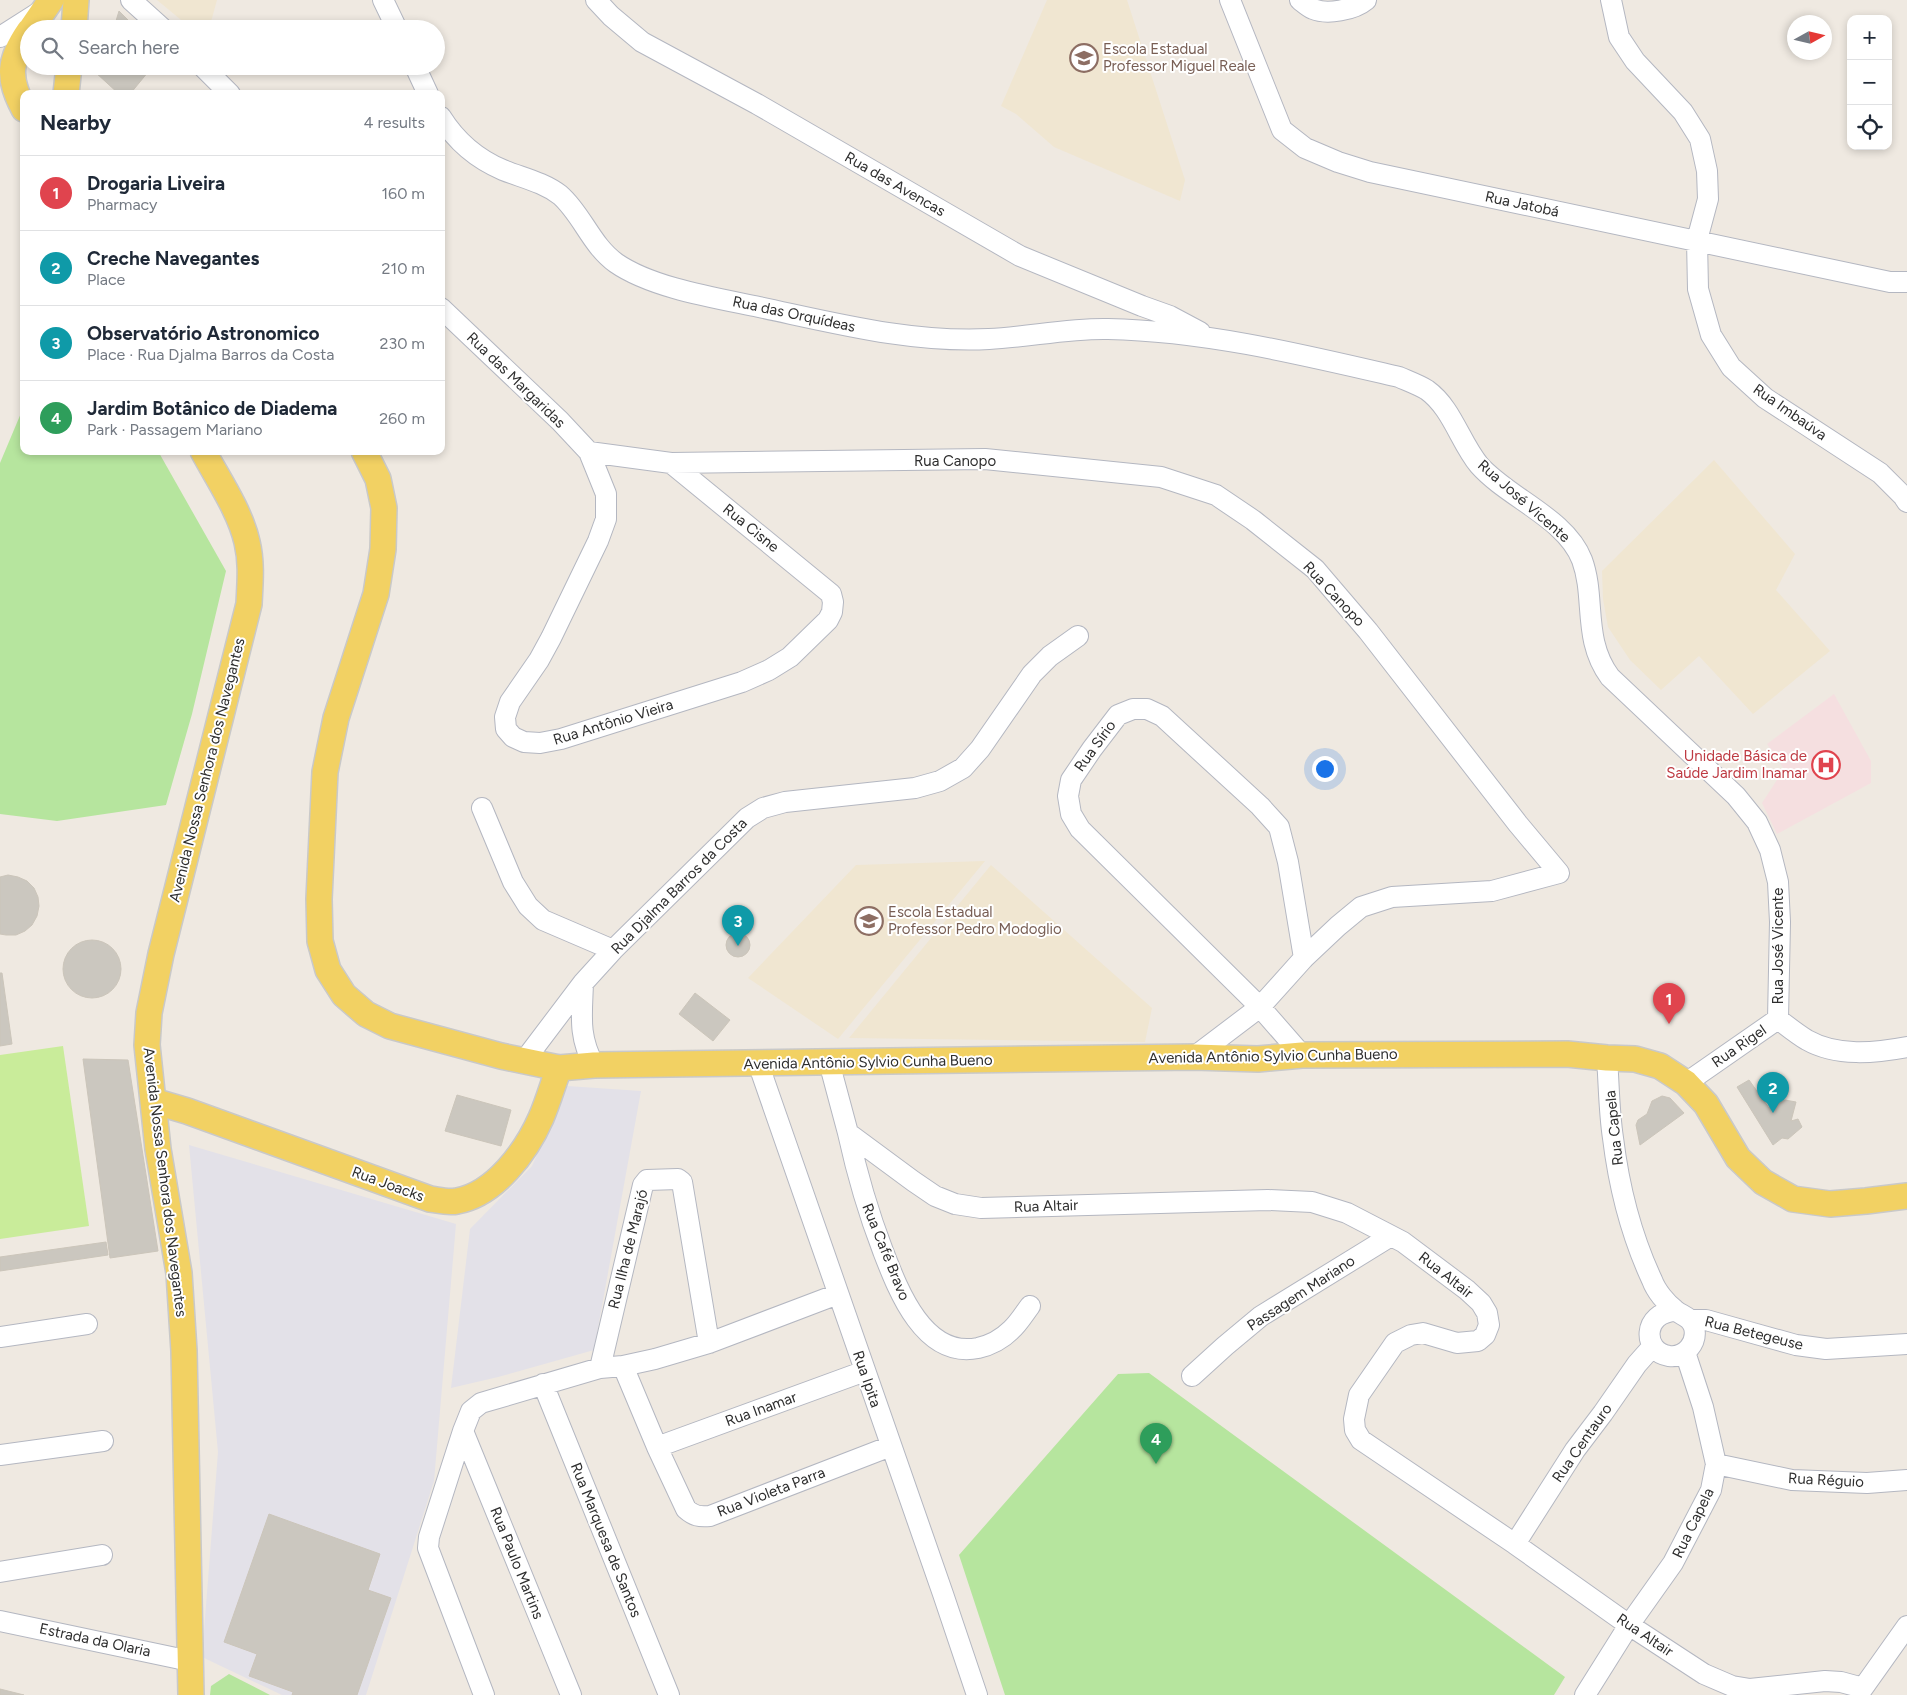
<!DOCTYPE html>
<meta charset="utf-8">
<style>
:root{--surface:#fff;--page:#f6f6f7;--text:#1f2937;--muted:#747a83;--line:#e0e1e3;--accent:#4264fb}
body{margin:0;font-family:Figtree,sans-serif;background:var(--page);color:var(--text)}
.controls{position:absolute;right:15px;top:15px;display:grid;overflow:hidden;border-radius:10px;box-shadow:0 2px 8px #0003}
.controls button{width:45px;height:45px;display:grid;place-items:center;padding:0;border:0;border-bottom:1px solid var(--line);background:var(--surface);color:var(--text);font:25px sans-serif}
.compass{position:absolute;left:1787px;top:15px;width:45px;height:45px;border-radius:50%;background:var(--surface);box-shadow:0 2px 8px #0003;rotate:82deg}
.you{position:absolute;left:1324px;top:768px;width:18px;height:18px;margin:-12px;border:4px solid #fff;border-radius:50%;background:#1a73e8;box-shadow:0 0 0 8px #1a73e833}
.badge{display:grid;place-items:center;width:32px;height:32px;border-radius:50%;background:var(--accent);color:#fff;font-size:16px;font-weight:700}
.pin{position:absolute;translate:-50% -41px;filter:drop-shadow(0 1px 2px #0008)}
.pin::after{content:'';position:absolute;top:26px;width:18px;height:15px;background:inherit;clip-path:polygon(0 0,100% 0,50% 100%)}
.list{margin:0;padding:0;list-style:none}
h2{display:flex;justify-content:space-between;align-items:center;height:65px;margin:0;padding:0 20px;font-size:21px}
h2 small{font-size:16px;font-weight:400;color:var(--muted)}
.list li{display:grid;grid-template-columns:32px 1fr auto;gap:15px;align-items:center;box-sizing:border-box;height:75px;padding:0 20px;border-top:1px solid var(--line)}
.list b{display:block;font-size:19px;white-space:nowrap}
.list p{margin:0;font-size:16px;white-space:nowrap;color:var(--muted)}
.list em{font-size:16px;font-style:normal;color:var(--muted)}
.icon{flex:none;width:28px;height:28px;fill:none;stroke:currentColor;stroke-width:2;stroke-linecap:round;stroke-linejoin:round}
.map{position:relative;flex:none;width:1907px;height:1695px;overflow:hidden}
.search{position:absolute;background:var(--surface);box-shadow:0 2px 8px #0003;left:20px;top:20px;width:425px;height:55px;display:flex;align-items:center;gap:12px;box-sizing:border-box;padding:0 18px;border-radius:28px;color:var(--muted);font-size:19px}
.panel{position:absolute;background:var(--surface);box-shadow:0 2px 8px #0003;left:20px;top:90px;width:425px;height:365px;border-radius:10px}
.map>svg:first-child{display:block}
</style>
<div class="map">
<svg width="1907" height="1695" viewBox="0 0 1907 1695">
<rect width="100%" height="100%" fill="#efe9e1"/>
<path fill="#e3e1e8" d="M567 1086 641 1091 594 1350 498 1377 451 1388 470 1229 532 1166Z
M189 1145 456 1224 434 1481 366 1695H282L202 1657 218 1452Z"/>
<path fill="#f0e6d1" d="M157 0H217L209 29H192Z
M1047 0H1127L1185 180 1180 201 1054 147 1016 114 1001 106Z
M1714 460 1795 554 1776 590 1830 651 1753 714 1699 656 1661 690 1630 660 1608 627 1603 599 1602 571Z
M985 861 838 1039 748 978 856 865Z
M991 865 1152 1008 1145 1042 849 1038Z"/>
<path fill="#f5dfe0" d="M1834 694 1871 761V783L1777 834 1762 803 1784 769 1767 744Z"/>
<path fill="#b6e59e" d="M24 406V451H158L226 571 192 714 166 805 57 821 0 814V463Z
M1149 1373 1565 1677 1554 1695H1005L959 1555 1118 1374Z
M229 1674 270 1695H210L211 1686Z"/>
<path fill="#c9ec9a" d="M63 1046 89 1226 0 1239V1055Z"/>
<path fill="#cbc7bf" stroke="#cbc5ba" d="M119 11 137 29H110L116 21Z
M96 66H153L130 94H119L95 72Z
M8 875 18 877 27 881 34 888 38 897 39 906 37 916 32 925 25 931 16 935H6L0 934V877Z
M726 945a12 12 0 1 1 24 0a12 12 0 1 1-24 0Z
M63 969a29 29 0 1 1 58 0a29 29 0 1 1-58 0Z
M0 973H2L12 1044 0 1046Z
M695 993 730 1020 713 1041 679 1014Z
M83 1059 128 1060 158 1251 110 1258Z
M1749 1080 1769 1108 1785 1100 1796 1102 1791 1121 1798 1119 1802 1127 1788 1139 1782 1138 1773 1145 1737 1087Z
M457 1095 511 1110 501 1146 445 1131Z
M1662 1096 1670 1098 1684 1113 1640 1145 1636 1125 1638 1120 1647 1114 1652 1101Z
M106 1242 108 1255 0 1271V1257Z
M269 1514 380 1554 368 1590 391 1598 357 1695H292L293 1692 249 1676 257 1654 224 1642Z
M0 1689 24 1695H0Z"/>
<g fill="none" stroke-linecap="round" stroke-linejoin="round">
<defs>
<path id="minor" d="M131 0 163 29
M383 0 397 29
M596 0 611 16 642 42 757 104 1020 256 1142 306 1170 316 1200 332
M1230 0 1282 130 1305 148 1338 162 1370 172 1890 282H1907
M1300 0C1304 3 1308 7 1313 9 1327 15 1354 10 1366 0
M1611 0 1619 37 1635 61 1683 112 1700 139 1707 171 1708 199 1697 240 1698 289 1711 335 1731 367 1765 398 1880 473 1903 496 1907 502
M0 37 41 11
M202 66 230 94
M415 66 428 94
M441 117C456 141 477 159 503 170 523 178 543 182 560 195 582 214 591 245 616 263 652 288 716 298 759 307 835 323 911 343 989 339 1029 337 1069 328 1108 329 1206 331 1304 355 1399 377 1408 381 1419 385 1427 390 1452 408 1460 442 1479 465 1508 498 1566 518 1582 560 1596 598 1582 639 1610 677L1736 796 1757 822 1770 850 1778 882 1780 922 1778 1019
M441 308 560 421 589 452 606 494V519L598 541 551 638 539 660 510 702 505 717 506 729 513 737 524 742 540 743 561 739 742 682 769 670 790 657 828 620 832 612 833 602 831 594 671 463
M589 452 671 463 985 459 1161 477 1216 495 1253 520 1315 569 1368 631 1518 824 1559 873 1492 891 1392 897 1361 907 1338 926 1304 958 1260 1007 1194 1057
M482 808 513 882 528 906 543 920 613 950
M583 983C582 1015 578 1036 594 1065
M1302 1055 1260 1007 1080 829 1071 814 1068 796 1071 780 1092 749 1118 715 1133 709H1147L1162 716 1260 806 1279 827 1288 862 1304 958
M1607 1058C1609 1085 1609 1112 1613 1138 1619 1187 1631 1235 1652 1280 1656 1291 1666 1303 1675 1310 1682 1316 1690 1316 1694 1327 1698 1343 1685 1358 1669 1356 1642 1352 1642 1312 1676 1311
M524 1061 583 983 613 950 747 818 763 808 785 802 915 788 940 781 963 768 980 749 1032 674 1050 656 1078 636
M829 1062 848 1133 913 1181 935 1196 955 1204 981 1208 1268 1200 1312 1202 1347 1213 1403 1242 1467 1290 1481 1303 1487 1313 1489 1325 1485 1335 1478 1341 1457 1343 1423 1333 1411 1335 1395 1343 1359 1395 1354 1419 1355 1430 1361 1440 1515 1544 1629 1625 1704 1674 1732 1686 1750 1689 1825 1681 1841 1682 1863 1688
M758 1063 943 1594 977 1695
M1686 1083 1778 1019C1787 1026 1797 1034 1807 1040 1837 1057 1875 1053 1907 1047
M848 1133C857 1174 868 1212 883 1251 898 1290 924 1359 978 1348 991 1345 1002 1339 1011 1330 1018 1324 1024 1314 1030 1306
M1691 1320H1706L1796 1345 1826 1349 1907 1344
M0 1337 87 1324
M623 1366 657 1447 686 1509C694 1516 699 1517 710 1516L891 1446
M600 1368 643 1185 647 1180 678 1179 682 1182 709 1343
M1192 1376 1225 1346 1261 1316 1391 1236
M543 1384 669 1695
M463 1431 571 1695
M657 1447 865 1371
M0 1455 103 1441
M1716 1464 1792 1480 1867 1483 1907 1480
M1515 1544 1575 1450 1603 1413 1637 1364 1653 1346
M0 1572 102 1555
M0 1621 190 1661
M484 1695 428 1548 429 1537 463 1431 471 1411 481 1403 600 1368 623 1366 655 1359 709 1343 838 1294
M1585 1695 1629 1625 1673 1563 1711 1490 1716 1464 1703 1407 1685 1352
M1858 1695 1907 1626"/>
<path id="major" d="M31 29 51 0
M74 29 76 0
M66 94 69 66
M24 109C7 78 9 60 29 31
M364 451 378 479 384 508 383 549 376 594 336 718 325 772 319 899 320 941 328 970 344 995 366 1014 390 1026 501 1056 559 1068 594 1065 1194 1057 1258 1059 1302 1055 1567 1054 1607 1058 1635 1059 1660 1066 1686 1083 1706 1104 1738 1158 1763 1182 1793 1199 1830 1204 1866 1201 1907 1196
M153 1101 187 1111 430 1199C438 1200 448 1203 457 1201 495 1194 526 1152 541 1118 548 1102 553 1084 559 1068
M191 1695 184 1351 179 1273 158 1149 147 1045 149 1013 161 954 249 604C250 583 252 563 247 542 240 511 218 479 203 451"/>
</defs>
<use href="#minor" stroke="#b4b7c1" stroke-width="22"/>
<use href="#major" stroke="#c9c9c9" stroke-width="28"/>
<use href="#minor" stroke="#fff" stroke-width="20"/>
<use href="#major" stroke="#f2d163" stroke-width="25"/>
</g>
<defs>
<symbol id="school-ring" viewBox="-11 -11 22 22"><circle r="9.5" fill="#fff" stroke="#8d6e63" stroke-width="1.5"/><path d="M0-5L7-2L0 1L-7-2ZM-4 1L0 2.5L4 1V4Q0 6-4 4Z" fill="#8d6e63"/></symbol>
<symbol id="hospital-ring" viewBox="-11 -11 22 22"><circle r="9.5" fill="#fff" stroke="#e0444e" stroke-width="1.5"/><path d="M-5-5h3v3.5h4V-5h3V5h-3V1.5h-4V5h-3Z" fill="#e0444e"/></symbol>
</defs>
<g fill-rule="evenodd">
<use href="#school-ring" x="1068" y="42" width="32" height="32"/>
<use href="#hospital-ring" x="1810" y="749" width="32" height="32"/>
<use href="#school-ring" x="853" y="905" width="32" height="32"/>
</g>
<g text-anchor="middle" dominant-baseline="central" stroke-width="4" stroke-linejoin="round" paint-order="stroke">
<g font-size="15" fill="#785e54" stroke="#fff" text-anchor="start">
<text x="1103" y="49">Escola Estadual<tspan x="1103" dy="17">Professor Miguel Reale</tspan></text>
<text x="888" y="912">Escola Estadual<tspan x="888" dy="17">Professor Pedro Modoglio</tspan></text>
</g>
<g font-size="15" fill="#2e2e2e" stroke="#fff">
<text transform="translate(895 184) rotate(30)">Rua das Avencas</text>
<text transform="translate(1522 204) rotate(12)">Rua Jatobá</text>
<text transform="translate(794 314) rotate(12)">Rua das Orquídeas</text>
<text transform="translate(516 380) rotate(44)">Rua das Margaridas</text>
<text transform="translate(1790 412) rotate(35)">Rua Imbaúva</text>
<text x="955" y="461">Rua Canopo</text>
<text transform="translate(1524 501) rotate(41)">Rua José Vicente</text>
<text transform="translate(751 528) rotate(39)">Rua Cisne</text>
<text transform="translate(1334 594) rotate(47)">Rua Canopo</text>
<text transform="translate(613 722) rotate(-17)">Rua Antônio Vieira</text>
<text transform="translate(1095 746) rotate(-54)">Rua Sírio</text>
<text transform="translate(207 770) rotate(-76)">Avenida Nossa Senhora dos Navegantes</text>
<text transform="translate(679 886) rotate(-45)">Rua Djalma Barros da Costa</text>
<text transform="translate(1778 946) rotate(-90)">Rua José Vicente</text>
<text transform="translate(1739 1046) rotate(-35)">Rua Rigel</text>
<text transform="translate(1273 1056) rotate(-1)">Avenida Antônio Sylvio Cunha Bueno</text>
<text transform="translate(868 1062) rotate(-1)">Avenida Antônio Sylvio Cunha Bueno</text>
<text transform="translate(1614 1128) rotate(-96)">Rua Capela</text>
<text transform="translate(165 1182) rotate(83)">Avenida Nossa Senhora dos Navegantes</text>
<text transform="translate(388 1184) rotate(20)">Rua Joacks</text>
<text transform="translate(1046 1206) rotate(-2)">Rua Altair</text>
<text transform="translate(628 1249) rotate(-76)">Rua Ilha de Marajó</text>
<text transform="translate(886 1252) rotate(68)">Rua Café Bravo</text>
<text transform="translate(1446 1275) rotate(38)">Rua Altair</text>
<text transform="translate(1301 1293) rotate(-33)">Passagem Mariano</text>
<text transform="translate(1754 1333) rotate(14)">Rua Betegeuse</text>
<text transform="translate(867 1379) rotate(71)">Rua Ipita</text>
<text transform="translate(761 1409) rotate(-20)">Rua Inamar</text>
<text transform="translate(1582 1443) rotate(-55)">Rua Centauro</text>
<text transform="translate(1826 1480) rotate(3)">Rua Réguio</text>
<text transform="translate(771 1492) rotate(-21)">Rua Violeta Parra</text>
<text transform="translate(1693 1523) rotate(-64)">Rua Capela</text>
<text transform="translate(606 1540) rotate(68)">Rua Marquesa de Santos</text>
<text transform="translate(517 1563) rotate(68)">Rua Paulo Martins</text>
<text transform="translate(1645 1635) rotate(34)">Rua Altair</text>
<text transform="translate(95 1640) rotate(12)">Estrada da Olaria</text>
</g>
<g font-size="15" fill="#be3a42" stroke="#fff" text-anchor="end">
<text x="1807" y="756">Unidade Básica de<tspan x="1807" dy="17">Saúde Jardim Inamar</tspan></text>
</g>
</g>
</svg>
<div class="controls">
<button>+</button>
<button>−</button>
<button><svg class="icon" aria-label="locate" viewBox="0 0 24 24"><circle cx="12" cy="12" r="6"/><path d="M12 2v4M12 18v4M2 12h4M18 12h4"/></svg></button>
</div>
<svg class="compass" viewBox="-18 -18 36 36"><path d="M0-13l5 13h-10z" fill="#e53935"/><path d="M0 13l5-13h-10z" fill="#747a83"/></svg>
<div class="you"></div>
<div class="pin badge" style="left:1669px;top:1024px;background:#e0444e">1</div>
<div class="pin badge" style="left:1773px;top:1113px;background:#0f9aa8">2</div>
<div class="pin badge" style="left:738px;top:946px;background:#0f9aa8">3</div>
<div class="pin badge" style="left:1156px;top:1464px;background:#2e9e5b">4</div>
<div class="search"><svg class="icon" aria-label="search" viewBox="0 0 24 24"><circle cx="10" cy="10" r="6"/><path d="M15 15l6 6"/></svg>Search here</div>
<section class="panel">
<h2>Nearby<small>4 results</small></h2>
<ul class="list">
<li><span class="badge" style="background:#e0444e">1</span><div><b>Drogaria Liveira</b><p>Pharmacy</p></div><em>160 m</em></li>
<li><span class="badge" style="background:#0f9aa8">2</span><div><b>Creche Navegantes</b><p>Place</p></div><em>210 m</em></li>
<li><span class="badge" style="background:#0f9aa8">3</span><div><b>Observatório Astronomico</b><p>Place · Rua Djalma Barros da Costa</p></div><em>230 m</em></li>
<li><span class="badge" style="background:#2e9e5b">4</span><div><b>Jardim Botânico de Diadema</b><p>Park · Passagem Mariano</p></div><em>260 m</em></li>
</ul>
</section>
</div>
